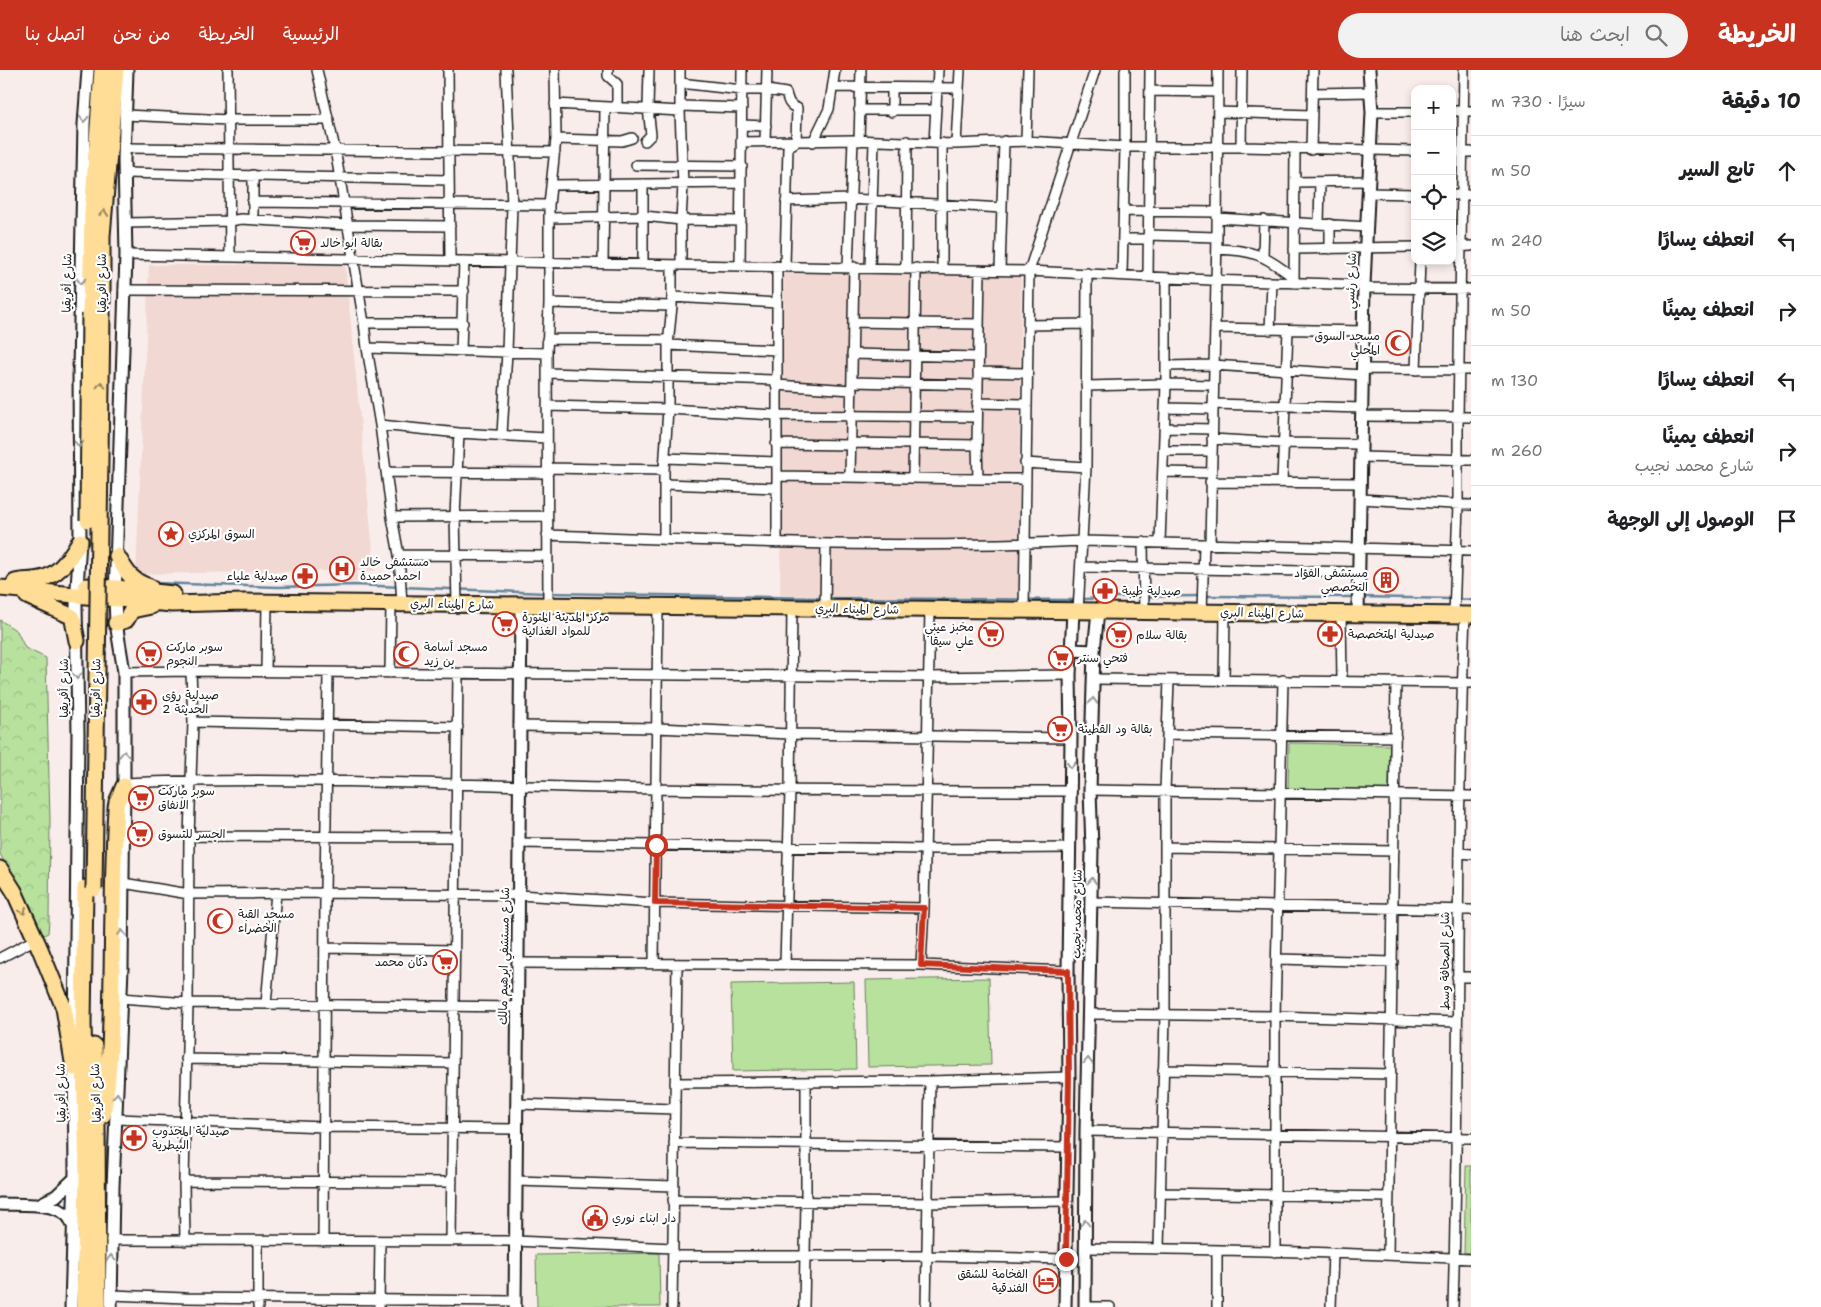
<!DOCTYPE html>
<html lang="ar">
<meta charset="utf-8">
<style>
:root{--surface:#fff;--page:#f2f2f2;--text:#202124;--muted:#757577;--line:#e0e0e0;--accent:#c8321e}
body{margin:0;font-family:"Shantell Sans","Playpen Sans Arabic",sans-serif;background:var(--page);color:var(--text);direction:rtl}
.controls{position:absolute;right:15px;top:15px;display:grid;overflow:hidden;border-radius:10px;box-shadow:0 2px 8px #0003}
.controls button{width:45px;height:45px;display:grid;place-items:center;padding:0;border:0;border-bottom:1px solid var(--line);background:var(--surface);color:var(--text);font:25px sans-serif}
.stop{position:absolute;width:15px;height:15px;margin:-11px;border:4px solid #c8321e;border-radius:50%;background:#fff}
.stop.end{background:#c8321e;border-color:#fff;box-shadow:0 1px 5px #0008}
.list{margin:0;padding:0;list-style:none}
h2{display:flex;justify-content:space-between;align-items:center;height:65px;margin:0;padding:0 20px;font-size:21px}
h2 small{font-size:16px;font-weight:400;color:var(--muted)}
.list li{display:grid;grid-template-columns:32px 1fr auto;gap:15px;align-items:center;box-sizing:border-box;height:70px;padding:0 20px;border-top:1px solid var(--line)}
.list b{display:block;font-size:19px;white-space:nowrap}
.list p{margin:0;font-size:16px;white-space:nowrap;color:var(--muted)}
.list em{font-size:16px;font-style:normal;color:var(--muted)}
.icon{flex:none;width:28px;height:28px;fill:none;stroke:currentColor;stroke-width:2;stroke-linecap:round;stroke-linejoin:round}
.map{position:relative;flex:none;width:1471px;height:1237px;overflow:hidden;direction:ltr}
header{display:flex;align-items:center;gap:30px;box-sizing:border-box;height:70px;padding:0 25px;background:var(--accent);color:#fff}
header strong{font-size:24px}
nav{display:flex;gap:28px;margin-inline-start:auto;font-size:18px}
.search{width:350px;height:45px;background:var(--page);display:flex;align-items:center;gap:12px;box-sizing:border-box;padding:0 18px;border-radius:28px;color:var(--muted);font-size:19px}
main{display:flex}
aside{flex:1;background:var(--surface)}
.map>svg:first-child{display:block}
</style>
<header>
<strong>الخريطة</strong>
<div class="search"><svg class="icon" aria-label="search" viewBox="0 0 24 24"><circle cx="10" cy="10" r="6"/><path d="M15 15l6 6"/></svg>ابحث هنا</div>
<nav><a>الرئيسية</a><a>الخريطة</a><a>من نحن</a><a>اتصل بنا</a></nav>
</header>
<main>
<aside>
<h2>10 دقيقة<small>سيرًا · 730 m</small></h2>
<ul class="list">
<li><svg class="icon" aria-label="ahead" viewBox="0 0 24 24"><path d="M12 20V5M6 11l6-6 6 6"/></svg><div><b>تابع السير</b></div><em>50 m</em></li>
<li><svg class="icon" aria-label="left" viewBox="0 0 24 24"><path d="M17 20v-9H6M10 6l-5 5 5 5"/></svg><div><b>انعطف يسارًا</b></div><em>240 m</em></li>
<li><svg class="icon" aria-label="right" viewBox="0 0 24 24"><path d="M7 20v-9h11M14 6l5 5-5 5"/></svg><div><b>انعطف يمينًا</b></div><em>50 m</em></li>
<li><svg class="icon" aria-label="left" viewBox="0 0 24 24"><path d="M17 20v-9H6M10 6l-5 5 5 5"/></svg><div><b>انعطف يسارًا</b></div><em>130 m</em></li>
<li><svg class="icon" aria-label="right" viewBox="0 0 24 24"><path d="M7 20v-9h11M14 6l5 5-5 5"/></svg><div><b>انعطف يمينًا</b><p>شارع محمد نجيب</p></div><em>260 m</em></li>
<li><svg class="icon" aria-label="arrive" viewBox="0 0 24 24"><path d="M6 21V4h12l-3 4 3 4H6"/></svg><div><b>الوصول إلى الوجهة</b></div></li>
</ul>
</aside>
<div class="map">
<svg width="1471" height="1237" viewBox="0 0 1471 1237">
<defs>
<pattern id="park-crowns" width="20" height="18" patternUnits="userSpaceOnUse" patternTransform="scale(1.25)"><rect width="20" height="18" fill="#b8e19e"/><path d="M2 6a3 3 0 1 1 6 0M12 15a3 3 0 1 1 6 0" fill="none" stroke="#9ec088"/></pattern>
</defs>
<rect width="100%" height="100%" fill="#f9edeb"/>
<filter id="ink" filterUnits="userSpaceOnUse"><feTurbulence type="fractalNoise" baseFrequency=".02" numOctaves="2"/><feDisplacementMap in="SourceGraphic" scale="10" xChannelSelector="R" yChannelSelector="G"/><feConvolveMatrix kernelMatrix="1 2 1 2 8 2 1 2 1" color-interpolation-filters="sRGB"/></filter>
<g filter="url(#ink)">
<path fill="#f1d8d3" d="M345 194 375 501H357V512H329L328 501 136 504 149 195Z
M784 203 1021 204 1018 531 780 525Z"/>
<path fill="url(#park-crowns)" stroke="#6a7e5d" d="M0 550 17 561 25 578 46 588 50 750 49 851 48 863 42 866 34 847 0 784Z"/>
<path fill="#b8e19e" stroke="#6a7e5d" d="M1289 673 1390 675 1389 720 1288 718Z
M989 908 991 995 868 997 866 910Z
M854 912 856 999 733 1001 731 914Z
M1466 1096H1471V1183H1464Z
M659 1183 660 1237H537L536 1185Z"/>
<g fill="none" stroke-linecap="round" stroke-linejoin="round">
<path stroke="#64859c" stroke-width="2.5" d="M153 513 278 517 354 515 545 523
M550 523 822 528
M1205 526 1355 527
M1363 527 1452 529
M828 528 1072 530 1113 527 1200 526
M1458 529 1471 530"/>
<defs>
<path id="street" d="M228 0 230 186
M317 0 335 79 364 253 367 278 380 355 392 447 399 485 402 534
M448 0 450 191
M608 0V6L617 14V37
M680 0V41L683 115 681 150V195
M680 13 742 20H767L786 23C788 30 789 36 797 38L796 72 788 77 785 196
M833 17 959 18
M892 19V42
M1150 21 1218 22
M1313 23 1372 22
M555 34 680 41
M680 36 742 38
M859 40H936
M1452 41H1471
M1218 42 1312 45
M1372 42H1415
M125 45 228 50H329
M742 55 766 56
M556 69 622 71 632 68
M645 71 651 65 648 38 649 0
M859 71 861 0
M1026 71 1028 0
M741 72 853 70 956 74 1026 71 1125 77H1241L1415 81
M765 72 767 0
M813 72 829 39 835 0
M934 73 938 0
M956 74 960 0
M1241 77 1242 0
M124 78 555 82
M1311 80 1313 0
M1452 82H1471
M636 95 742 96
M124 103 449 110
M253 105V149
M1295 112 1369 111
M643 114V193
M551 115 741 113
M1368 123 1415 124
M1452 125H1471
M786 131 851 129 1002 138
M252 132 549 135
M1124 141 1217 142
M549 148 644 146 681 150 741 151
M1217 148 1367 157
M126 153 230 151 241 149 348 155 450 156
M1319 154 1320 112
M1330 154V179
M1148 165 1217 167
M1123 169H1148
M1452 177 1471 176
M1217 179C1253 180 1265 185 1294 208
M1294 179 1415 177
M126 185 1029 201 1211 210 1364 215
M1263 186 1264 150
M603 193 605 37
M740 195 742 0
M777 196V473
M848 197 853 70
M870 198 874 72
M906 198 907 71
M942 199V73
M980 200 977 375 978 409H1025
M1000 200 1004 71
M1122 205 1125 77V0
M1148 207 1150 0
M1294 213 1295 79
M1364 218 1471 219
M124 220 464 221
M672 227 777 233
M549 233 672 236
M853 252 978 254
M364 253H463
M1029 255 1087 254
M1215 258 1363 261
M1270 260 1272 213
M547 269 668 270
M668 275 777 280
M367 278 547 283
M461 281 464 191
M852 284 978 287
M1166 296 1213 295 1362 305
M1363 299 1471 300
M1416 300 1420 191
M978 302 1027 303
M547 303 776 310
M852 312 978 315
M776 315 852 320
M1086 316 1166 314 1213 315
M977 333 1026 334
M1213 334 1362 338
M547 336 668 339 776 345 977 347
M1165 338 1213 339
M1362 346 1471 347
M380 355 459 363 546 368
M1164 358 1212 359
M502 364 507 282 512 135 506 0
M1212 369 1283 373 1361 374
M851 373 977 375
M776 374 851 375
M1164 381H1211
M1361 387 1471 390
M665 388 777 392
M1025 393 1086 397
M548 398 664 400
M386 402 548 403
M1163 402 1211 403
M777 406 978 409
M850 407 854 197
M913 408 916 198
M1210 412 1361 413
M1282 412 1288 260
M664 414 777 418
M1360 429 1471 435
M392 447 547 446
M547 465C725 471 904 480 1083 471L1471 481
M664 469V400L668 339V275L672 236V195
M1143 472 1144 542
M1160 472 1166 314V208
M1210 474 1217 167 1218 0
M399 485 546 486
M1081 497 1359 502
M457 534 455 446 459 363
M548 535 547 283 549 233V135L556 69 555 0
M825 538 826 474
M1024 541 1029 201 1095 0
M1078 542 1086 397 1087 203
M1202 543 1204 474
M1341 544 1342 611
M1454 545 1458 435V347L1464 0
M266 601 267 532
M124 602 191 601 928 607 1070 605
M390 603 391 534
M1093 609 1471 613
M1224 610 1225 543
M193 652 458 657
M519 656 657 658 790 664 1071 668
M1167 664 1396 667
M124 713C302 706 479 716 657 719 795 721 933 721 1071 721
M1090 720 1471 726
M189 766 456 767
M518 773 925 779 1070 778
M1165 777 1394 781
M1460 783 1471 784
M123 813 189 824 325 823 518 825 655 833 924 838
M1091 832 1471 840
M326 878 455 880
M0 888 36 869
M1278 889 1393 892
M518 893 921 895 1068 901
M654 894 658 537
M785 894 790 720 792 538
M921 895 924 838 930 539
M1457 907H1471
M120 928 188 933 517 937
M266 934 276 823
M1090 944 1275 946 1457 952
M186 989 453 993
M1163 1000 1391 1004
M675 1013 930 1011 1069 1007
M517 1034 675 1039
M117 1049 324 1057 516 1059
M1086 1061 1471 1068
M674 1073 1068 1077
M184 1111 452 1112
M516 1111 674 1116
M1161 1123 1389 1127
M673 1130 928 1133 1066 1131
M111 1170 515 1171 673 1178
M185 1171 184 1111 188 933 189 766 193 652 191 601
M323 1171 325 823 328 603
M451 1171 458 604
M1085 1178C1214 1179 1343 1182 1471 1189
M1159 1178 1165 945V721L1169 610
M1275 1182V946L1283 610
M1388 1185 1396 612
M673 1186H927L1066 1189
M112 1225 185 1228 515 1231
M258 1237V1171
M379 1237 380 1171
M672 1237 677 894
M804 1237 806 1131V1012
M926 1237 930 1011
M1085 1237H1110
M1217 1237V1181
M1331 1237 1333 1183
M1453 1237C1460 1006 1455 776 1465 545"/>
<path id="secondary" d="M1358 544 1364 215 1372 42 1369 0
M1071 580 1094 581
M75 973 78 664 76 533 80 471 79 300 84 54 88 0
M0 1134C20 1135 66 1130 72 1154
M38 1135 56 1126 74 1109
M71 1237 75 1101 74 991
M111 1237 113 1117 122 898 124 713V602L116 553 115 529 126 185 124 90 127 0
M515 1237 521 535
M1065 1237 1069 1007 1068 901 1071 668 1070 605 1073 541
M1085 1237 1086 1061 1092 779 1090 720 1094 581 1098 541"/>
<path id="highway" d="M90 244 92 144 102 0
M102 244V166L116 0
M117 486C127 503 131 511 150 517
M15 512C24 510 38 511 47 507 62 501 72 484 80 471
M86 516 116 518 173 524
M0 518 172 534 243 532 1471 545
M27 526 71 546 73 550 77 571
M116 553 126 550 132 540 151 536
M0 799 14 821 40 879 64 938 74 998
M94 976 97 1051 98 1237
M103 1045C111 1000 111 951 112 905 113 849 113 794 116 738L117 732 124 716
M84 1237 87 1105 83 953 85 818"/>
</defs>
<use href="#street" stroke="#1c1c1c" stroke-width="12"/>
<use href="#secondary" stroke="#1c1c1c" stroke-width="15"/>
<use href="#highway" stroke="#1c1c1c" stroke-width="19"/>
<use href="#street" stroke="#fff" stroke-width="9"/>
<use href="#secondary" stroke="#fff" stroke-width="11"/>
<use href="#highway" stroke="#ffdd96" stroke-width="15"/>
<defs>
<path id="highway-bridge" d="M88 450 90 244
M94 819 102 244"/>
</defs>
<use href="#highway-bridge" stroke="#1c1c1c" stroke-width="19" stroke-linecap="butt"/>
<use href="#highway-bridge" stroke="#ffdd96" stroke-width="15"/>
</g>
<defs><path id="oneway-chevron" d="M-2-3.5L2.5 0L-2 3.5" fill="none" stroke-width="1.6" stroke-linecap="round" stroke-linejoin="round" transform="scale(1.25)"/></defs>
<g stroke="#999">
<use href="#oneway-chevron" transform="translate(84 49) rotate(93)"/>
<use href="#oneway-chevron" transform="translate(81 211) rotate(91)"/>
<use href="#oneway-chevron" transform="translate(79 374) rotate(90)"/>
<use href="#oneway-chevron" transform="translate(77 606) rotate(90)"/>
<use href="#oneway-chevron" transform="translate(1093 631) rotate(-88)"/>
<use href="#oneway-chevron" transform="translate(124 684) rotate(-91)"/>
<use href="#oneway-chevron" transform="translate(1071 695) rotate(91)"/>
<use href="#oneway-chevron" transform="translate(1092 811) rotate(-89)"/>
<use href="#oneway-chevron" transform="translate(122 863) rotate(-89)"/>
<use href="#oneway-chevron" transform="translate(1088 991) rotate(-88)"/>
<use href="#oneway-chevron" transform="translate(117 1026) rotate(-88)"/>
<use href="#oneway-chevron" transform="translate(1085 1153) rotate(-90)"/>
<use href="#oneway-chevron" transform="translate(111 1188) rotate(-90)"/>
</g>
<g stroke="#99865f">
<use href="#oneway-chevron" transform="translate(104 143) rotate(-85)"/>
<use href="#oneway-chevron" transform="translate(101 315) rotate(-89)"/>
<use href="#oneway-chevron" transform="translate(23 841) rotate(65)"/>
</g>
</g>
<g fill="none" stroke-linecap="round" stroke-linejoin="round" filter="url(#ink)">
<path stroke="#c8321e" stroke-width="6" d="M656 775 655 833 924 838 921 895 1068 901 1069 1007 1066 1189"/>
</g>
<defs>
<symbol id="supermarket-ring" viewBox="-11 -11 22 22"><circle r="9.5" fill="#fff" stroke="#c8321e" stroke-width="1.5"/><path d="M-6-5.5h2.5l.6 2H6L4.5 2H-2.5L-4.4-4H-6ZM-1.5 3.2a1.3 1.3 0 1 0 .1 0ZM3 3.2a1.3 1.3 0 1 0 .1 0Z" fill="#c8321e"/></symbol>
<symbol id="mosque-ring" viewBox="-11 -11 22 22"><circle r="9.5" fill="#fff" stroke="#c8321e" stroke-width="1.5"/><path d="M3.5-4.9A6 6 0 1 0 3.5 4.9A5 5 0 1 1 3.5-4.9Z" fill="#c8321e"/></symbol>
<symbol id="sight-ring" viewBox="-11 -11 22 22"><circle r="9.5" fill="#fff" stroke="#c8321e" stroke-width="1.5"/><path d="M0-6L1.8-2.2L6-1.7L2.9 1.2L3.7 5.4L0 3.3L-3.7 5.4L-2.9 1.2L-6-1.7L-1.8-2.2Z" fill="#c8321e"/></symbol>
<symbol id="hospital-ring" viewBox="-11 -11 22 22"><circle r="9.5" fill="#fff" stroke="#c8321e" stroke-width="1.5"/><path d="M-5-5h3v3.5h4V-5h3V5h-3V1.5h-4V5h-3Z" fill="#c8321e"/></symbol>
<symbol id="pharmacy-ring" viewBox="-11 -11 22 22"><circle r="9.5" fill="#fff" stroke="#c8321e" stroke-width="1.5"/><path d="M-2-6h4v4h4v4h-4v4h-4v-4h-4v-4h4Z" fill="#c8321e"/></symbol>
<symbol id="building-ring" viewBox="-11 -11 22 22"><circle r="9.5" fill="#fff" stroke="#c8321e" stroke-width="1.5"/><path d="M-4-6H4V6H1V3H-1V6H-4ZM-2.5-4.3h1.7v1.8h-1.7ZM.8-4.3h1.7v1.8H.8ZM-2.5-1h1.7V.8h-1.7ZM.8-1h1.7V.8H.8Z" fill="#c8321e"/></symbol>
<symbol id="civic-ring" viewBox="-11 -11 22 22"><circle r="9.5" fill="#fff" stroke="#c8321e" stroke-width="1.5"/><path d="M-.6-6.5H3V-4.5H.6V-3L4-1V1h2V6H-6V1h2V-1L-.6-3ZM-1.2 2.5V6h2.4V2.5Z" fill="#c8321e"/></symbol>
<symbol id="hotel-ring" viewBox="-11 -11 22 22"><circle r="9.5" fill="#fff" stroke="#c8321e" stroke-width="1.5"/><path d="M-6-4.5h1.5V1H6V5H4.5V3h-9V5H-6ZM-4 0a1.8 1.8 0 1 1 3.6 0ZM.5 0V-2.5h3Q6-2.5 6 0Z" fill="#c8321e"/></symbol>
</defs>
<g fill-rule="evenodd">
<use href="#supermarket-ring" x="289" y="159" width="28" height="28"/>
<use href="#mosque-ring" x="1384" y="259" width="28" height="28"/>
<use href="#sight-ring" x="157" y="450" width="28" height="28"/>
<use href="#hospital-ring" x="328" y="485" width="28" height="28"/>
<use href="#pharmacy-ring" x="291" y="492" width="28" height="28"/>
<use href="#building-ring" x="1372" y="496" width="28" height="28"/>
<use href="#pharmacy-ring" x="1091" y="507" width="28" height="28"/>
<use href="#supermarket-ring" x="491" y="540" width="28" height="28"/>
<use href="#supermarket-ring" x="977" y="550" width="28" height="28"/>
<use href="#pharmacy-ring" x="1316" y="550" width="28" height="28"/>
<use href="#supermarket-ring" x="1105" y="551" width="28" height="28"/>
<use href="#supermarket-ring" x="135" y="570" width="28" height="28"/>
<use href="#mosque-ring" x="392" y="570" width="28" height="28"/>
<use href="#supermarket-ring" x="1047" y="574" width="28" height="28"/>
<use href="#pharmacy-ring" x="130" y="618" width="28" height="28"/>
<use href="#supermarket-ring" x="1046" y="645" width="28" height="28"/>
<use href="#supermarket-ring" x="127" y="714" width="28" height="28"/>
<use href="#supermarket-ring" x="126" y="750" width="28" height="28"/>
<use href="#mosque-ring" x="206" y="837" width="28" height="28"/>
<use href="#supermarket-ring" x="431" y="878" width="28" height="28"/>
<use href="#pharmacy-ring" x="120" y="1054" width="28" height="28"/>
<use href="#civic-ring" x="581" y="1134" width="28" height="28"/>
<use href="#hotel-ring" x="1032" y="1197" width="28" height="28"/>
</g>
<g text-anchor="middle" dominant-baseline="central" stroke-width="4.5" stroke-linejoin="round" paint-order="stroke">
<g font-size="12" fill="#1c1c1c" stroke="#fff" text-anchor="start">
<text x="320" y="173">بقالة ابو خالد</text>
<text x="1380" y="266" text-anchor="end">مسجد السوق<tspan x="1380" dy="14">المحلي</tspan></text>
<text x="188" y="464">السوق المركزي</text>
<text x="360" y="492">مستشفى خالد<tspan x="360" dy="14">احمد حميدة</tspan></text>
<text x="1368" y="503" text-anchor="end">مستشفى الفؤاد<tspan x="1368" dy="14">التخصصي</tspan></text>
<text x="288" y="506" text-anchor="end">صيدلية علياء</text>
<text x="1122" y="521">صيدلية طيبة</text>
<text x="522" y="547">مركز المدينة المنورة<tspan x="522" dy="14">للمواد الغذائية</tspan></text>
<text x="974" y="557" text-anchor="end">مخبز عيني<tspan x="974" dy="14">علي سيقا</tspan></text>
<text x="1348" y="564">صيدلية المتخصصة</text>
<text x="1136" y="565">بقالة سلام</text>
<text x="166" y="577">سوبر ماركت<tspan x="166" dy="14">النجوم</tspan></text>
<text x="424" y="577">مسجد أسامة<tspan x="424" dy="14">بن زيد</tspan></text>
<text x="1078" y="588">فتحي سنتر</text>
<text x="162" y="625">صيدلية رؤى<tspan x="162" dy="14">الحديثة 2</tspan></text>
<text x="1078" y="659">بقالة ود القطينة</text>
<text x="158" y="721">سوبر ماركت<tspan x="158" dy="14">الانفاق</tspan></text>
<text x="158" y="764">الجسر للتسوق</text>
<text x="238" y="844">مسجد القبة<tspan x="238" dy="14">الخضراء</tspan></text>
<text x="428" y="892" text-anchor="end">دكان محمد</text>
<text x="152" y="1061">صيدلية المجذوب<tspan x="152" dy="14">البيطرية</tspan></text>
<text x="612" y="1148">دار ابناء نوري</text>
<text x="1028" y="1204" text-anchor="end">الفخامة للشقق<tspan x="1028" dy="14">الفندقية</tspan></text>
</g>
<g font-size="12" fill="#1c1c1c" stroke="#fff">
<text transform="translate(1351 211) rotate(-88)">شارع رئسي</text>
<text transform="translate(67 213) rotate(-89)">شارع أفريقيا</text>
<text transform="translate(102 213) rotate(-90)">شارع افريقيا</text>
<text transform="translate(452 534) rotate(1)">شارع الميناء البري</text>
<text transform="translate(857 539) rotate(1)">شارع الميناء البري</text>
<text transform="translate(1262 543) rotate(1)">شارع الميناء البري</text>
<text transform="translate(64 618) rotate(-90)">شارع أفريقيا</text>
<text transform="translate(96 618) rotate(-89)">شارع افريقيا</text>
<text transform="translate(1077 844) rotate(-89)">شارع محمد نجيب</text>
<text transform="translate(504 886) rotate(-89)">شارع مستشفي ابرهيم مالك</text>
<text transform="translate(1445 891) rotate(-90)">شارع الصحافة وسط</text>
<text transform="translate(61 1023) rotate(-91)">شارع أفريقيا</text>
<text transform="translate(96 1023) rotate(-92)">شارع افريقيا</text>
</g>
</g>
</svg>
<div class="controls">
<button>+</button>
<button>−</button>
<button><svg class="icon" aria-label="locate" viewBox="0 0 24 24"><circle cx="12" cy="12" r="6"/><path d="M12 2v4M12 18v4M2 12h4M18 12h4"/></svg></button>
<button><svg class="icon" aria-label="layers" viewBox="0 0 24 24"><path d="M12 4l9 5-9 5-9-5zM3 14l9 5 9-5"/></svg></button>
</div>
<div class="stop" style="left:656px;top:775px"></div>
<div class="stop end" style="left:1066px;top:1189px"></div>
</div>
</main>
